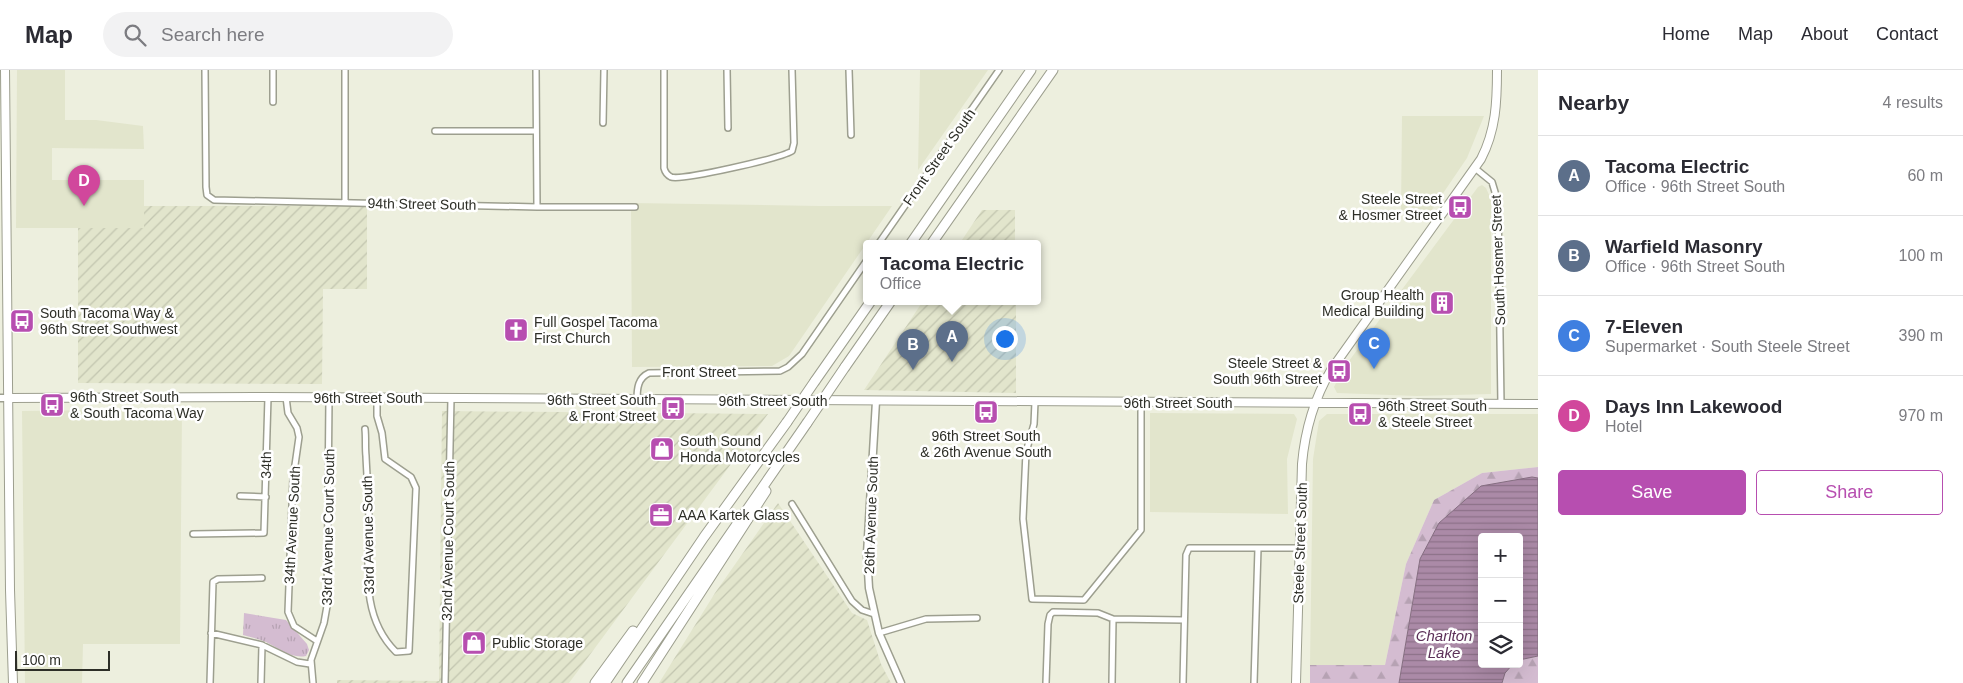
<!DOCTYPE html>
<meta charset="utf-8">
<style>
:root{--surface:#fff;--page:#f2f2f3;--text:#2b2b33;--muted:#7c7c81;--line:#e1e1e2;--accent:#b74eb0}
body{margin:0;font-family:Arial,sans-serif;background:var(--page);color:var(--text)}
.controls{position:absolute;right:15px;bottom:15px;display:grid;overflow:hidden;border-radius:5px;box-shadow:0 5px 20px #0002}
.controls button{width:45px;height:45px;display:grid;place-items:center;padding:0;border:0;border-bottom:1px solid var(--line);background:var(--surface);color:var(--text);font:25px sans-serif}
.scale{position:absolute;left:15px;bottom:12px;width:95px;box-sizing:border-box;padding-left:5px;border:2px solid #2d2e27;border-top:0;font-size:14px;line-height:18px;white-space:nowrap;color:#2d2e27;-webkit-text-stroke:4px #fff;paint-order:stroke}
.you{position:absolute;left:1004px;top:268px;width:18px;height:18px;margin:-12px;border:4px solid #fff;border-radius:50%;background:#1a73e8;box-shadow:0 0 0 8px #1a73e833}
.badge{display:grid;place-items:center;width:32px;height:32px;border-radius:50%;background:var(--accent);color:#fff;font-size:16px;font-weight:700}
.pin{position:absolute;translate:-50% -41px;filter:drop-shadow(0 1px 2px #0008)}
.pin::after{content:'';position:absolute;top:26px;width:18px;height:15px;background:inherit;clip-path:polygon(0 0,100% 0,50% 100%)}
.popup{position:absolute;left:863px;top:170px;width:178px;height:65px;box-sizing:border-box;display:grid;place-content:center;border-radius:5px;background:var(--surface);filter:drop-shadow(0 1px 4px #0005);font-size:16px;white-space:nowrap;color:var(--muted)}
.popup b{font-size:19px;color:var(--text)}
.popup::after{content:'';position:absolute;left:50%;top:100%;margin-left:-10px;border:10px solid transparent;border-top-color:var(--surface)}
.list{margin:0;padding:0;list-style:none}
h2{display:flex;justify-content:space-between;align-items:center;height:65px;margin:0;padding:0 20px;font-size:21px}
h2 small{font-size:16px;font-weight:400;color:var(--muted)}
.list li{display:grid;grid-template-columns:32px 1fr auto;gap:15px;align-items:center;box-sizing:border-box;height:80px;padding:0 20px;border-top:1px solid var(--line)}
.list b{display:block;font-size:19px;white-space:nowrap}
.list p{margin:0;font-size:16px;white-space:nowrap;color:var(--muted)}
.list em{font-size:16px;font-style:normal;color:var(--muted)}
.actions{display:flex;gap:10px;padding:15px 20px}
.actions a{flex:1;padding:11px 0;border:1px solid var(--accent);border-radius:5px;text-align:center;font-size:18px;color:var(--accent)}
.actions .main{background:var(--accent);color:#fff}
.icon{flex:none;width:28px;height:28px;fill:none;stroke:currentColor;stroke-width:2;stroke-linecap:round;stroke-linejoin:round}
.map{position:relative;flex:none;width:1538px;height:613px;overflow:hidden}
header{display:flex;align-items:center;gap:30px;box-sizing:border-box;height:70px;padding:0 25px;background:var(--surface);border-bottom:1px solid var(--line)}
header strong{font-size:24px}
nav{display:flex;gap:28px;margin-inline-start:auto;font-size:18px}
.search{width:350px;height:45px;background:var(--page);display:flex;align-items:center;gap:12px;box-sizing:border-box;padding:0 18px;border-radius:28px;color:var(--muted);font-size:19px}
main{display:flex}
aside{flex:1;background:var(--surface)}
.map>svg:first-child{display:block}
</style>
<header>
<strong>Map</strong>
<div class="search"><svg class="icon" aria-label="search" viewBox="0 0 24 24"><circle cx="10" cy="10" r="6"/><path d="M15 15l6 6"/></svg>Search here</div>
<nav><a>Home</a><a>Map</a><a>About</a><a>Contact</a></nav>
</header>
<main>
<div class="map">
<svg width="1538" height="613" viewBox="0 0 1538 613">
<defs>
<pattern id="industrial-furrows" width="10" height="10" patternUnits="userSpaceOnUse" patternTransform="scale(1.25)"><rect width="10" height="10" fill="#e2e5cc"/><path d="M-1 1l2-2M0 10L10 0M9 11l2-2" fill="none" stroke="#c2c5af"/></pattern>
<pattern id="forest-firs" width="22" height="20" patternUnits="userSpaceOnUse" patternTransform="scale(1.25)"><rect width="22" height="20" fill="#d4bcd1"/><path d="M5 1l3.5 6h-7zM16 11l3.5 6h-7z" fill="#b6a2b3"/></pattern>
<pattern id="park-tufts" width="24" height="20" patternUnits="userSpaceOnUse" patternTransform="scale(1.25)"><rect width="24" height="20" fill="#d4bcd1"/><path d="M3 7l-1-3M5 7V3M7 7l1-3M15 17l-1-3M17 17v-4M19 17l1-3" fill="none" stroke="#b6a2b3"/></pattern>
<pattern id="water-rules" width="6" height="5" patternUnits="userSpaceOnUse" patternTransform="scale(1.25)"><rect width="6" height="5" fill="#ab8aa7"/><path d="M0 2.5h6" fill="none" stroke="#8c7188"/></pattern>
</defs>
<rect width="100%" height="100%" fill="#edefde"/>
<path fill="#e2e5cc" d="M17 0H65V50H96L143 56 144 79 52 78V110H144V158H16Z
M920 0H988L918 100Z
M1402 46H1484L1467 88 1431 141H1401Z
M1482 115 1486 118 1491 129V324L1417 326 1337 323 1334 317 1343 299 1478 117Z
M631 133 819 136H892L789 286 772 296 632 297Z
M182 339 180 574H83L82 613H25L22 341Z
M1150 343 1294 344 1297 349 1287 389 1288 444 1150 442Z
M1327 344H1538V397L1482 403 1434 430 1406 494 1385 595H1310L1313 389 1319 351Z"/>
<path fill="url(#industrial-furrows)" d="M144 136H367V219H323L322 314 78 313V158H144Z
M982 140H1015V173H960Z
M923 231H1016V323L864 320Z
M442 341 768 344 569 613H337V610L439 611Z
M778 433 852 543 867 550 881 594 891 613H659L715 523Z"/>
<path fill="url(#forest-firs)" d="M1538 397V408L1532 407 1420 489 1399 613H1310V595H1385L1406 494 1434 430 1482 403Z
M1538 586V613H1502L1505 603 1513 594H1519V590Z"/>
<path fill="url(#park-tufts)" d="M244 543 286 550 307 574 309 580 306 586C291 589 279 578 266 572 258 569 251 567 243 565Z"/>
<path fill="url(#water-rules)" stroke="#856e81" d="M1532 407 1538 408V586L1519 590V467H1482V594H1513L1505 603 1502 613H1399L1420 489 1439 453 1481 416Z"/>
<g fill="none" stroke-linecap="round" stroke-linejoin="round">
<defs>
<path id="minor" d="M205 0 206 117 207 125 214 130 537 137H635
M345 0V132
M536 0 537 137
M664 0V98C665 102 667 105 671 107 681 111 781 88 792 81L794 73 792 0
M727 0 728 58
M849 0 851 65
M273 32V0
M603 53 604 0
M435 61H536
M1476 99 1492 112 1498 132 1501 334
M879 173 999 0
M286 327 288 343 297 358 299 367 293 409 288 542 294 556 317 571
M637 330C637 318 638 308 649 303L780 301 788 297 802 284 867 190
M1035 332 1034 354 1026 382 1023 449 1032 529 1084 530 1141 460V333
M365 359C366 368 365 377 366 386 367 409 369 432 369 455 368 500 361 547 396 582L409 581 416 418 411 407 385 389 382 363 377 346V328
M240 426 266 427
M792 434 852 531 862 540 874 544
M193 464 264 463 268 327
M211 563 262 575 297 592 310 594
M879 563 926 549 977 548
M210 613 213 512 218 509 262 508
M261 613 262 575
M313 613 311 590 324 553 327 536 329 328
M445 613 451 328
M1046 613 1048 554 1050 545 1053 542 1098 543 1113 549 1184 550
M1112 613 1113 549
M1183 613 1186 485 1189 478H1300
M1254 613 1258 478"/>
<path id="tertiary" d="M0 328H9
M876 331 867 484 869 518 879 563 901 613"/>
<path id="secondary" d="M9 328 268 327 1538 334
M1296 613 1302 394C1305 360 1314 329 1331 300L1481 89C1496 60 1497 32 1497 0"/>
<path id="primary" d="M5 0 10 520 13 613"/>
<path id="motorway" d="M911 173 1031 0
M932 173 1053 0
M845 297 891 231
M815 311 871 231
M595 613 633 561
M605 613 704 467 787 352
M627 613 807 353
M642 613 766 421"/>
</defs>
<use href="#minor" stroke="#9d9f8f" stroke-width="8"/>
<use href="#tertiary" stroke="#9d9f8f" stroke-width="9"/>
<use href="#secondary" stroke="#9d9f8f" stroke-width="10"/>
<use href="#primary" stroke="#9d9f8f" stroke-width="10"/>
<use href="#motorway" stroke="#9d9f8f" stroke-width="11"/>
<use href="#minor" stroke="#fff" stroke-width="5"/>
<use href="#tertiary" stroke="#fff" stroke-width="6"/>
<use href="#secondary" stroke="#fff" stroke-width="8"/>
<use href="#primary" stroke="#fff" stroke-width="8"/>
<use href="#motorway" stroke="#fff" stroke-width="9"/>
<defs>
<path id="motorway-bridge" d="M787 352 815 311
M807 353 845 297"/>
</defs>
<use href="#motorway-bridge" stroke="#9d9f8f" stroke-width="11" stroke-linecap="butt"/>
<use href="#motorway-bridge" stroke="#fff" stroke-width="9"/>
</g>
<defs>
<symbol id="bus-square" viewBox="-11 -11 22 22"><rect x="-9" y="-9" width="18" height="18" rx="4" fill="#b74eb0" stroke="#fff"/><path d="M-5-6H5V4H4V6H2V4H-2V6H-4V4H-5ZM-3.5-4V0h7V-4ZM-3.5 1.2v1.5H-2V1.2ZM2 1.2v1.5H3.5V1.2Z" fill="#fff"/></symbol>
<symbol id="building-square" viewBox="-11 -11 22 22"><rect x="-9" y="-9" width="18" height="18" rx="4" fill="#b74eb0" stroke="#fff"/><path d="M-4-6H4V6H1V3H-1V6H-4ZM-2.5-4.3h1.7v1.8h-1.7ZM.8-4.3h1.7v1.8H.8ZM-2.5-1h1.7V.8h-1.7ZM.8-1h1.7V.8H.8Z" fill="#fff"/></symbol>
<symbol id="church-square" viewBox="-11 -11 22 22"><rect x="-9" y="-9" width="18" height="18" rx="4" fill="#b74eb0" stroke="#fff"/><path d="M-1.2-6h2.4v3.5h3.3v2.4h-3.3V6h-2.4V-.1h-3.3v-2.4h3.3Z" fill="#fff"/></symbol>
<symbol id="shop-square" viewBox="-11 -11 22 22"><rect x="-9" y="-9" width="18" height="18" rx="4" fill="#b74eb0" stroke="#fff"/><path d="M-5-2.5h2.3a2.7 3.5 0 0 1 5.4 0H5L5.5 6h-11ZM-1.5-2.5h3a1.5 2.3 0 0 0-3 0Z" fill="#fff"/></symbol>
<symbol id="office-square" viewBox="-11 -11 22 22"><rect x="-9" y="-9" width="18" height="18" rx="4" fill="#b74eb0" stroke="#fff"/><path d="M-6-3h4V-5.5h4V-3h4V5H-6ZM-1-4.5V-3h2v-1.5ZM-6 0V1H6V0Z" fill="#fff"/></symbol>
</defs>
<g fill-rule="evenodd">
<use href="#bus-square" x="1446" y="123" width="28" height="28"/>
<use href="#building-square" x="1428" y="219" width="28" height="28"/>
<use href="#bus-square" x="8" y="237" width="28" height="28"/>
<use href="#church-square" x="502" y="246" width="28" height="28"/>
<use href="#bus-square" x="1325" y="287" width="28" height="28"/>
<use href="#bus-square" x="38" y="321" width="28" height="28"/>
<use href="#bus-square" x="659" y="324" width="28" height="28"/>
<use href="#bus-square" x="972" y="328" width="28" height="28"/>
<use href="#bus-square" x="1346" y="330" width="28" height="28"/>
<use href="#shop-square" x="648" y="365" width="28" height="28"/>
<use href="#office-square" x="647" y="431" width="28" height="28"/>
<use href="#shop-square" x="460" y="559" width="28" height="28"/>
</g>
<g text-anchor="middle" dominant-baseline="central" stroke-width="5" stroke-linejoin="round" paint-order="stroke">
<g font-size="14" fill="#2d2e27" stroke="#fff">
<text transform="translate(939 87) rotate(-55)">Front Street South</text>
<text transform="translate(422 134) rotate(1)">94th Street South</text>
<text transform="translate(1498 190) rotate(-92)">South Hosmer Street</text>
<text x="699" y="302">Front Street</text>
<text x="368" y="328">96th Street South</text>
<text x="773" y="331">96th Street South</text>
<text x="1178" y="333">96th Street South</text>
<text transform="translate(266 395) rotate(-89)">34th</text>
<text transform="translate(871 445) rotate(-88)">26th Avenue South</text>
<text transform="translate(292 455) rotate(-87)">34th Avenue South</text>
<text transform="translate(328 457) rotate(-89)">33rd Avenue Court South</text>
<text transform="translate(368 465) rotate(-91)">33rd Avenue South</text>
<text transform="translate(448 471) rotate(-89)">32nd Avenue Court South</text>
<text transform="translate(1300 473) rotate(-88)">Steele Street South</text>
</g>
<g font-size="14" fill="#2d2e27" stroke="#fff" text-anchor="start">
<text x="1442" y="129" text-anchor="end">Steele Street<tspan x="1442" dy="16">&amp; Hosmer Street</tspan></text>
<text x="1424" y="225" text-anchor="end">Group Health<tspan x="1424" dy="16">Medical Building</tspan></text>
<text x="40" y="243">South Tacoma Way &amp;<tspan x="40" dy="16">96th Street Southwest</tspan></text>
<text x="534" y="252">Full Gospel Tacoma<tspan x="534" dy="16">First Church</tspan></text>
<text x="1322" y="293" text-anchor="end">Steele Street &amp;<tspan x="1322" dy="16">South 96th Street</tspan></text>
<text x="70" y="327">96th Street South<tspan x="70" dy="16">&amp; South Tacoma Way</tspan></text>
<text x="656" y="330" text-anchor="end">96th Street South<tspan x="656" dy="16">&amp; Front Street</tspan></text>
<text x="1378" y="336">96th Street South<tspan x="1378" dy="16">&amp; Steele Street</tspan></text>
<text x="986" y="366" text-anchor="middle">96th Street South<tspan x="986" dy="16">&amp; 26th Avenue South</tspan></text>
<text x="680" y="371">South Sound<tspan x="680" dy="16">Honda Motorcycles</tspan></text>
<text x="678" y="445">AAA Kartek Glass</text>
<text x="492" y="573">Public Storage</text>
</g>
<g font-size="15" font-style="italic" fill="#5c3058" stroke="#fff">
<text x="1444" y="565">Charlton<tspan x="1444" dy="17">Lake</tspan></text>
</g>
</g>
</svg>
<div class="controls">
<button>+</button>
<button>−</button>
<button><svg class="icon" aria-label="layers" viewBox="0 0 24 24"><path d="M12 4l9 5-9 5-9-5zM3 14l9 5 9-5"/></svg></button>
</div>
<div class="scale">100 m</div>
<div class="you"></div>
<div class="pin badge" style="left:952px;top:292px;background:#5c6f8a">A</div>
<div class="popup"><b>Tacoma Electric</b>Office</div>
<div class="pin badge" style="left:913px;top:300px;background:#5c6f8a">B</div>
<div class="pin badge" style="left:1374px;top:299px;background:#3f7fe0">C</div>
<div class="pin badge" style="left:84px;top:136px;background:#d1479c">D</div>
</div>
<aside>
<h2>Nearby<small>4 results</small></h2>
<ul class="list">
<li><span class="badge" style="background:#5c6f8a">A</span><div><b>Tacoma Electric</b><p>Office · 96th Street South</p></div><em>60 m</em></li>
<li><span class="badge" style="background:#5c6f8a">B</span><div><b>Warfield Masonry</b><p>Office · 96th Street South</p></div><em>100 m</em></li>
<li><span class="badge" style="background:#3f7fe0">C</span><div><b>7-Eleven</b><p>Supermarket · South Steele Street</p></div><em>390 m</em></li>
<li><span class="badge" style="background:#d1479c">D</span><div><b>Days Inn Lakewood</b><p>Hotel</p></div><em>970 m</em></li>
</ul>
<div class="actions"><a class="main">Save</a><a>Share</a></div>
</aside>
</main>
